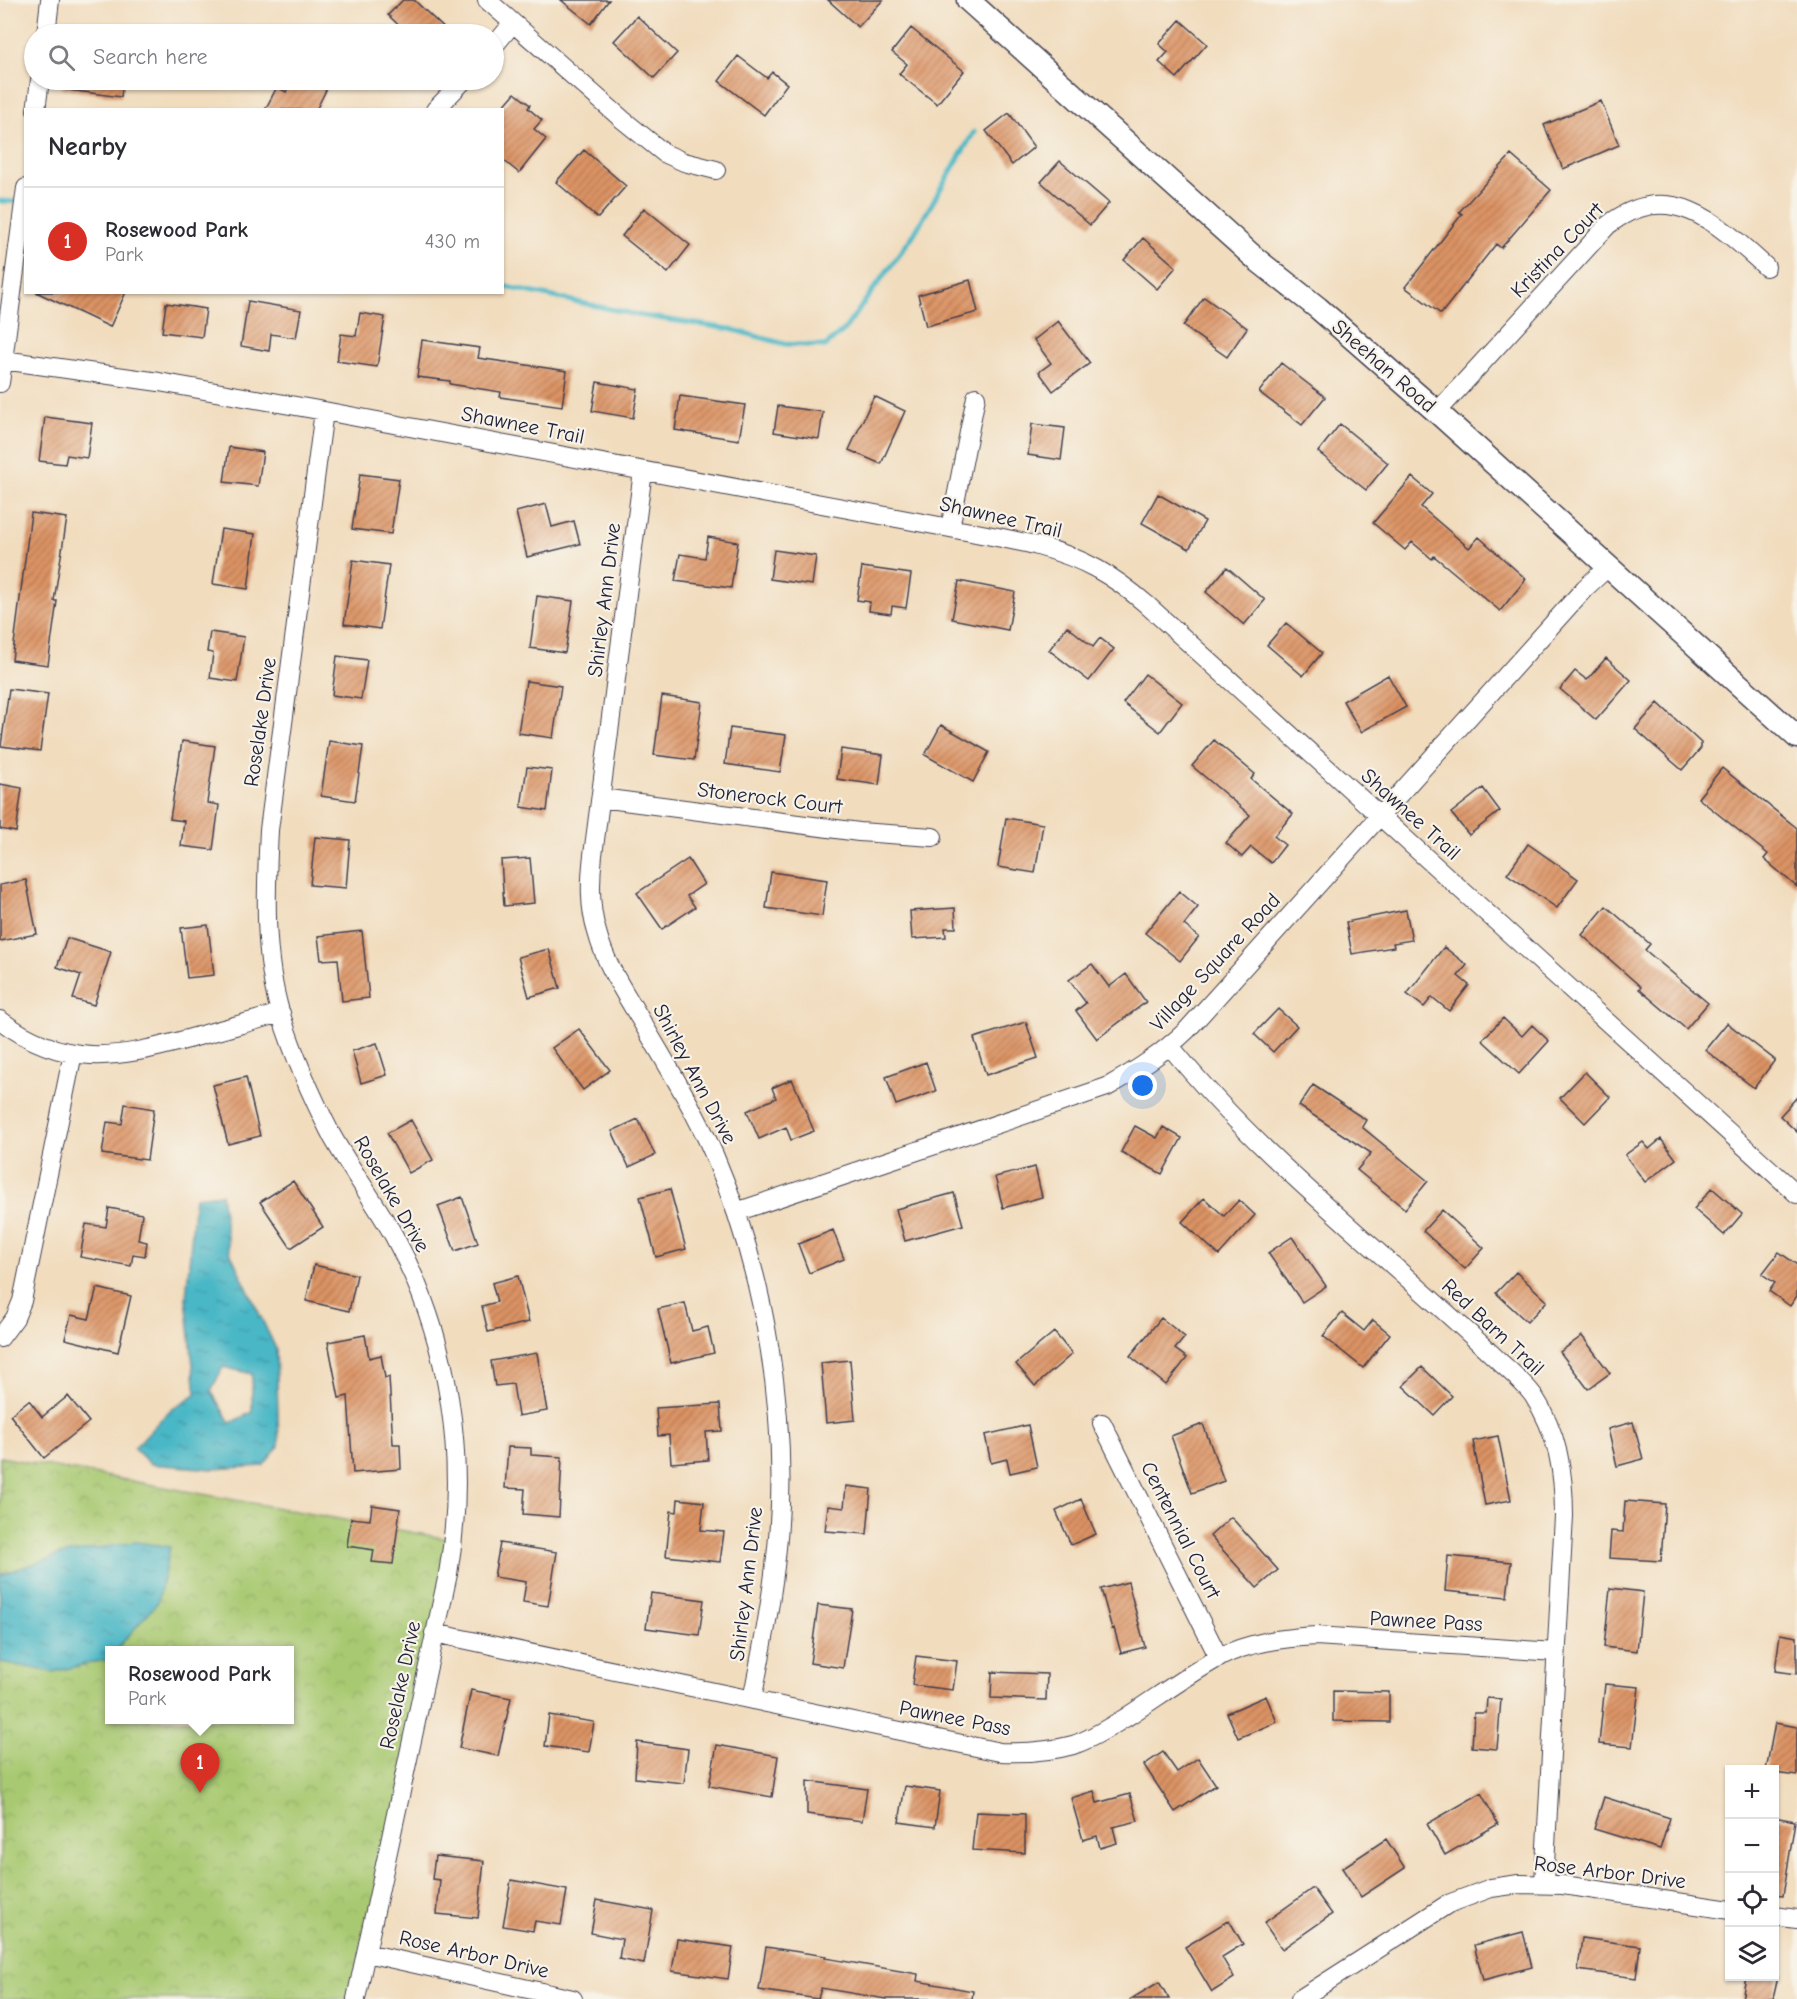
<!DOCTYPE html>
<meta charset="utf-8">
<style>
:root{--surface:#fff;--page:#f2f2f3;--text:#2b2b33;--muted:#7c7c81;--line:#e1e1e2;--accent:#d93025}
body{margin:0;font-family:"Comic Neue",sans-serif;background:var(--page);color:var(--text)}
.controls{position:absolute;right:18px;bottom:18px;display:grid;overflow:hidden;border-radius:0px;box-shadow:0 2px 4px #0004}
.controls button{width:54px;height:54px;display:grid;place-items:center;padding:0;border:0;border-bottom:2px solid var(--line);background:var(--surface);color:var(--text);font:30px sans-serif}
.you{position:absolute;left:1143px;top:1086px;width:21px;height:21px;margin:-15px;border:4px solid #fff;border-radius:50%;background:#1a73e8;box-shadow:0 0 0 9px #1a73e833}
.badge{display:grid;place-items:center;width:39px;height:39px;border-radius:50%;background:var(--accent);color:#fff;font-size:20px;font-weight:700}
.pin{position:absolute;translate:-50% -50px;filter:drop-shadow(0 2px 3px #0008)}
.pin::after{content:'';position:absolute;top:32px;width:21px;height:18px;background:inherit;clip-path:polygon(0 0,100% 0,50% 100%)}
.popup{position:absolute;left:105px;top:1646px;width:189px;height:78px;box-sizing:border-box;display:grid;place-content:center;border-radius:0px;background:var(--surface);filter:drop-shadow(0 2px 4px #0005);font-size:20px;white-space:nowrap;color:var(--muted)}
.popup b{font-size:22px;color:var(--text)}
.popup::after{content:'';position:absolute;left:50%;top:100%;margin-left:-12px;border:12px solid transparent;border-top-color:var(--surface)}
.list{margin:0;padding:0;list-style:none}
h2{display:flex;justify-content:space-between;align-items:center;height:78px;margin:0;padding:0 24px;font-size:26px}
h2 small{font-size:20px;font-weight:400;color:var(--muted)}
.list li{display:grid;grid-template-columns:39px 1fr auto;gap:18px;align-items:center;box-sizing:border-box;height:108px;padding:0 24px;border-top:2px solid var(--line)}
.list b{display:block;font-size:22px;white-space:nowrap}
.list p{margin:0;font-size:20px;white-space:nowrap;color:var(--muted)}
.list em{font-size:20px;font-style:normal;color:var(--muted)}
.icon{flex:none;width:33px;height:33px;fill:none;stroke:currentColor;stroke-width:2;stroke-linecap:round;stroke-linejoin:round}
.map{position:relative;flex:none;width:1797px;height:1999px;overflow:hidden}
.search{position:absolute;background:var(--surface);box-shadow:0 2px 4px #0004;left:24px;top:24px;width:480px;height:66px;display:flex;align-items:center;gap:15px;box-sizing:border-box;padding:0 21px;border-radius:33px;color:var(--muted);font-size:22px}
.panel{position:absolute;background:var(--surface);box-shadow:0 2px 4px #0004;left:24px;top:108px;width:480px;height:186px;border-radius:0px}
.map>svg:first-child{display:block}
</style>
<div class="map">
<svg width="1797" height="1999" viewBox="0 0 1797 1999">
<defs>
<pattern id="park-crowns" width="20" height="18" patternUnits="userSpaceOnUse" patternTransform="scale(1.5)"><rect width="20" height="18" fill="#a8c971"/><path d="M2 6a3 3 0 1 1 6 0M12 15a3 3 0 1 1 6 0" fill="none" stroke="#90ac63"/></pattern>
<pattern id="water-ripples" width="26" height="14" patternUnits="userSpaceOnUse" patternTransform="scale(1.5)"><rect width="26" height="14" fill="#4ab7c6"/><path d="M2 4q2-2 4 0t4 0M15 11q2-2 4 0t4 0" fill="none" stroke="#3d94a2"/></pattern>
<pattern id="building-hatch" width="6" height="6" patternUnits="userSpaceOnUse" patternTransform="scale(1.5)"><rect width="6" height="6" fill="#dc9363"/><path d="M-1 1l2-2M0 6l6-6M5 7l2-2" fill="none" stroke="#b27853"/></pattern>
</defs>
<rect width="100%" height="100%" fill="#f7f3e8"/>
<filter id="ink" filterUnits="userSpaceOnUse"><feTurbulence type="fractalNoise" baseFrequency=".0167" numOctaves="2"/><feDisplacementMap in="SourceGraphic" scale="12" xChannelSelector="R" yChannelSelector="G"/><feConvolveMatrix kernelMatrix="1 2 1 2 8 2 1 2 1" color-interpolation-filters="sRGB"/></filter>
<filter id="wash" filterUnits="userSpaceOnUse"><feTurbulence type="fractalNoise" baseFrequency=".008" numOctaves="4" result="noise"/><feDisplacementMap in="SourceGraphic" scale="24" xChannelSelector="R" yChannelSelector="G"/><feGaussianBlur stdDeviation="1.35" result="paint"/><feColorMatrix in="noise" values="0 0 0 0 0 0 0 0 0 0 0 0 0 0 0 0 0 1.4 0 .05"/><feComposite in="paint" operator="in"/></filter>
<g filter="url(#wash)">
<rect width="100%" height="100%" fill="#f1dcbd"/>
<path fill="url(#park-crowns)" stroke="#657656" stroke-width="1.5" fill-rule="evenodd" d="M0 1457 454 1540 356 1999H0ZM110 1650H290V1720H110Z"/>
<path fill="url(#water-ripples)" stroke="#366c80" stroke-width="1.5" fill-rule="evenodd" d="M221 1194 229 1250 276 1349 279 1446 263 1466 213 1469 150 1464 134 1448 169 1411 196 1394 186 1298 195 1197ZM223 1367 252 1374V1412L230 1423 211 1391Z
M135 1542 170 1547 158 1602 116 1650H110L109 1659 53 1672 0 1662V1575L59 1555Z"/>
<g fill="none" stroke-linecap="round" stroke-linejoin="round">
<path stroke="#4ab7c6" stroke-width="5" d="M0 201 22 202
M502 286 643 316 730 329 785 344 825 346 844 330 914 234 974 132"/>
</g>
<g id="blocks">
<path fill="url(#building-hatch)" d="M403 0H414L450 34H408L388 15Z
M561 0H609L591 24Z
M828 0H883L858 27Z
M637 16 677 53 654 78 614 41Z
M1180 20 1207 44 1177 78 1159 62 1168 52 1159 44Z
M911 28 964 71 937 104 899 74 907 64 892 52Z
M738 56 767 78 772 72 787 84 764 115 719 81Z
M61 80H123L121 97 61 89Z
M292 80H331L316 110H265L277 87 286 92Z
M515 93 530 105 528 108 542 120 534 129 546 139 519 173 502 159V108Z
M1601 101 1619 145 1563 169 1544 125Z
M1009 113 1034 147 1012 165 986 131Z
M584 150 626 186 598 218 556 182Z
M1511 155 1551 190 1501 248 1496 244 1441 314 1405 287 1462 214 1459 212Z
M1060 161 1109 203 1090 225 1041 182Z
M644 208 690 245 668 273 622 236Z
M1143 238 1176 267 1157 289 1124 260Z
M970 280 978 312 926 326 918 295Z
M36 292H126L110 327Z
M1204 297 1247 328 1227 357 1183 326Z
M248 301 301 310 296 338 271 334 269 351 241 346Z
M166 303 206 309 202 337 162 332Z
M360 313 385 317 377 367 337 361 341 334 356 336Z
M1058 321 1090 363 1053 391 1039 372 1051 363 1034 340Z
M422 340 480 348 478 358 567 371 562 406 500 397 501 392 450 384V381L417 377Z
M1281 363 1325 397 1302 425 1259 392Z
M597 382 638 389 633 418 592 411Z
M680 396 745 405 739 440 675 430Z
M874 396 905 411 881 464 849 450Z
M778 406 823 412 819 439 774 432Z
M45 417 92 423 87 458 67 455 65 464 39 461Z
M1032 424 1065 428 1061 460 1028 455Z
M1340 424 1388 463 1366 490 1318 452Z
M229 447 263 452 258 486 224 482Z
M360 474 399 479 391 534 352 529Z
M1412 477 1432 494 1421 507 1469 548 1479 537 1526 579 1500 611 1434 556 1432 559 1412 542 1405 550 1373 523Z
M1158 494 1205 521 1189 549 1142 523Z
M546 504 552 527 574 521 580 544 527 557 516 512Z
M31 513 67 518 54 601H57L48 665 12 660Z
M221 529 255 534 248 589 213 584Z
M708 537 738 542 731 588 675 581 680 554 705 558Z
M774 550 816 556 812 585 770 579Z
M353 560 389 565 380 629 344 624Z
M862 567 911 574 906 608 892 606 891 614 869 611 870 602 857 600Z
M1227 567 1265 600 1244 625 1206 592Z
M959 581 1015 592 1008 630 952 619Z
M537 596 573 601 565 653 530 648Z
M1286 623 1322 653 1303 676 1267 645Z
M1067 626 1093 647 1100 638 1114 649 1089 681 1049 650Z
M210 632 244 637 237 682 210 678 213 653 207 652Z
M337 656 367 660 361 699 332 695Z
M1606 658 1631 680 1596 720 1560 689 1575 671 1587 680Z
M1145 674 1182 703 1160 732 1123 703Z
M1388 675 1406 707 1361 732 1343 701Z
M526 681 561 686 553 738 518 733Z
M9 689 48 694 40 751 1 746Z
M662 696 702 702 694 760 654 755Z
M1658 703 1701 743V748L1682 770 1635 729Z
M941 725 989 752 973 782 925 755Z
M730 728 786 735 780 772 725 764Z
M1214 740 1255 774 1251 779 1293 814 1274 836 1285 845 1271 863 1251 847 1242 857 1226 843 1250 815 1192 766Z
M182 741 215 746 207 803 219 805 213 850 181 846 184 821 170 819Z
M329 741 363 746 355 801 321 796Z
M841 749 883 755 879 785 837 779Z
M527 767 552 770 547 811 521 807Z
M1722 768 1797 828V887L1764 859 1768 854 1698 798Z
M0 784 22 788 16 832 0 829Z
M1483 788 1500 811 1469 835 1451 813Z
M1006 818 1043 824 1035 873 998 867Z
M315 837 350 840 346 888 310 885Z
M1528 844 1578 879 1557 908 1507 874Z
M530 858 534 903 504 906 501 860Z
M688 859 704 884 687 896 695 907 662 929 637 893Z
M771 872 827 880 822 916 766 908Z
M26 880 37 934 0 941V885Z
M1179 891 1198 907 1184 925 1199 937 1180 961 1145 933Z
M1606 906 1650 944 1645 950 1708 1003 1686 1029 1639 989 1641 987 1582 935Z
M955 908 956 928H945L946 937 912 939 910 911Z
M1406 910 1412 940 1393 943 1394 947 1352 954 1346 922Z
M208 925 214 975 187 978 181 928Z
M362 931 369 998 342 1001 338 959 321 960 318 936Z
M67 938 111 952 94 1005 73 999 81 975 57 967Z
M1444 947 1467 965 1458 976 1469 985 1449 1011 1432 997 1424 1007 1407 994Z
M549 949 560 988 529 997 518 957Z
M1092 964 1109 987 1126 974 1146 1002 1097 1039 1076 1011 1086 1003 1069 980Z
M1278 1009 1297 1026 1273 1052 1254 1034Z
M1503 1018 1522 1036 1532 1025 1549 1041 1519 1074 1482 1040Z
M1026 1022 1038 1058 986 1075 974 1038Z
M1727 1023 1775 1060 1754 1088 1705 1050Z
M579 1029 610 1070 583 1090 552 1048Z
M377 1043 387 1075 361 1083 352 1051Z
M926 1062 936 1091 896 1105 886 1077Z
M1585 1072 1610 1097 1585 1123 1560 1098Z
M246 1077 260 1136 228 1144 213 1085Z
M792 1079 814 1131 791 1140 786 1127 759 1139 747 1111 776 1098 772 1088Z
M1313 1085 1366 1120 1362 1127 1428 1181 1405 1209 1357 1170 1371 1153 1299 1106Z
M1797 1097V1132L1780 1116Z
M125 1104 154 1109 147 1160 102 1154 107 1122 122 1124Z
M638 1119 655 1155 629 1167 612 1131Z
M411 1120 433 1160 409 1173 387 1133Z
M1135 1126 1157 1138 1163 1127 1182 1138 1162 1174 1121 1152Z
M1661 1139 1676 1159 1645 1182 1625 1155 1643 1142 1649 1149Z
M1035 1167 1042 1197 1003 1208 995 1177Z
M293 1181 323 1227 291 1248 260 1202Z
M1712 1188 1742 1214 1724 1235 1694 1209Z
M670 1189 686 1249 656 1257 640 1197Z
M954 1193 963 1225 905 1241 896 1209Z
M462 1197 478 1243 455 1251 438 1206Z
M1204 1198 1224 1216 1239 1200 1255 1215 1219 1255 1182 1222Z
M109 1208 142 1214 138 1240 147 1242 145 1256 133 1254 131 1266 80 1257 86 1224 106 1227Z
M1442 1210 1484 1248 1465 1269 1423 1231Z
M833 1230 844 1259 809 1273 798 1244Z
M1292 1237 1326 1286 1302 1302 1268 1253Z
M1779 1252 1797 1265V1296L1790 1306 1769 1291 1775 1283 1762 1274Z
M314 1265 357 1275 349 1311 306 1301Z
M1516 1272 1547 1301 1527 1322 1496 1293Z
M518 1276 529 1322 488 1332 482 1306 497 1302 492 1283Z
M97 1288 131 1296 118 1352 65 1339 71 1315 89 1319Z
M685 1303 692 1331 708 1327 714 1353 671 1363 658 1309Z
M1342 1313 1364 1331 1373 1320 1390 1334 1363 1368 1323 1336Z
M1161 1318 1185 1337 1175 1349 1187 1358 1166 1385 1130 1356Z
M1054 1332 1072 1354 1035 1386 1016 1364Z
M365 1335 369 1358 381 1355 385 1378 389 1377 393 1444H400L401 1469 353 1473 348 1396 339 1398 328 1342Z
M1582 1336 1610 1373 1588 1389 1560 1352Z
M537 1353 547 1411 518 1416 513 1384 495 1386 491 1361Z
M850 1360 855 1420 826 1423 821 1363Z
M1422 1367 1452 1396 1434 1415 1403 1386Z
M68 1396 89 1422 44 1458 10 1415 29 1400 42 1417Z
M720 1404 722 1431 706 1432 708 1460 671 1463 669 1435 658 1436 656 1408Z
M1633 1422 1643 1459 1617 1466 1608 1429Z
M1203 1424 1224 1481 1192 1493 1171 1436Z
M1028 1425 1037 1467 1010 1473 1007 1459 991 1463 985 1435Z
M1498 1436 1511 1500 1485 1505 1473 1441Z
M508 1447 531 1448V1455L562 1457 559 1517 523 1514 525 1489 505 1488Z
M846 1486 871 1489 867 1534 825 1531 828 1506 844 1508Z
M678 1499 704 1502 701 1530 724 1532 720 1562 666 1556 671 1511 677 1512Z
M1081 1499 1096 1534 1071 1545 1056 1511Z
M1625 1501 1665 1504 1661 1561 1609 1558 1611 1531 1623 1532Z
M372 1505 400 1509 393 1564 372 1562 374 1550 347 1546 351 1518 370 1520Z
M1231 1517 1278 1570 1257 1588 1210 1536Z
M500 1543 557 1552 548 1606 523 1602 526 1582 494 1577Z
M1448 1556 1511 1562 1507 1597 1445 1591Z
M1128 1582 1145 1647 1121 1653 1114 1628 1112 1629 1101 1589Z
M1610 1588 1643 1592 1637 1651 1604 1647Z
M651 1593 704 1600 699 1635 646 1628Z
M818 1605 852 1609 843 1668 810 1663Z
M1780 1634 1797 1637V1674L1775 1671Z
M916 1656 957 1661 953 1690 912 1685Z
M992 1672 1047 1674 1046 1700 991 1698Z
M1605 1684 1639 1687 1632 1747 1599 1744Z
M471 1690 511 1698 498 1756 459 1748Z
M1333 1691 1389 1692V1722L1333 1721Z
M1266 1696 1277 1722 1238 1738 1227 1713Z
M1487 1698 1501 1699 1497 1749 1472 1747 1474 1713H1486Z
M549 1715 594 1722 589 1752 545 1746Z
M1775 1723 1797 1727V1776L1774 1773V1770H1766Z
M637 1742 688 1749 684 1783 635 1778Z
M717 1745 778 1756 772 1797 709 1786Z
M1163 1752 1177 1772 1198 1758 1216 1785 1175 1812 1144 1765Z
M807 1781 867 1789 862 1821 807 1814Z
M905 1786 940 1791 935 1827 899 1822Z
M1094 1791 1097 1803 1130 1794 1138 1821 1113 1827 1117 1843 1100 1848 1097 1836 1083 1840 1071 1798Z
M1481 1793 1498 1824 1445 1855 1427 1824Z
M1604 1797 1670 1818 1660 1849 1594 1829Z
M976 1812 1025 1814V1853L972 1850Z
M1774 1817 1795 1821 1783 1896 1774 1895Z
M1386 1839 1405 1868 1361 1897 1342 1868Z
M435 1856 484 1861 478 1918 437 1914 440 1880 432 1879Z
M511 1880 567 1890 561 1925 535 1921 533 1931 503 1926Z
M1313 1888 1332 1914 1282 1949 1264 1923Z
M597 1900 653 1910 644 1964 619 1959 622 1939 591 1933Z
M1229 1920 1243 1944 1222 1957 1234 1978 1212 1992 1185 1947Z
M1523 1932 1532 1967 1483 1980 1474 1945Z
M1582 1938 1640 1946 1636 1978 1578 1970Z
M677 1939 733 1947 728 1979 672 1971Z
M766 1947 826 1956 825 1958 918 1974 917 1981 973 1991 972 1999H886L821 1988 818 1999 759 1990Z
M1746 1977H1778L1773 1999H1742Z
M1159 1982 1169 1999H1131Z"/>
</g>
</g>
<g filter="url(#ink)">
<use href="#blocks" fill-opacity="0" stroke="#413e4e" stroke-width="1.5"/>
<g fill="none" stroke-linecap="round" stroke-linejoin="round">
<defs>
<path id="minor" d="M487 0 623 120 664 153 684 162 716 170
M46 34 50 0
M494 46 513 23
M36 110 40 80
M435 110 464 80
M3 360 159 382 324 411 950 528C1000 538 1052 544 1097 569 1115 579 1131 591 1146 604L1797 1194
M0 383 26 188
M324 411 269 830C266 890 263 956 281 1015 294 1056 312 1097 332 1136 351 1170 375 1202 394 1236 450 1339 468 1459 448 1574L356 1999
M1437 412 1608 225C1670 177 1719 224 1766 267
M643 471 593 855C590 881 589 907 597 932 605 963 623 990 639 1017 666 1063 694 1108 715 1157 765 1273 790 1422 777 1548 772 1599 762 1650 752 1700
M950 528 976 397
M601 798 859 832 933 837
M0 1020C64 1068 116 1059 188 1039 219 1030 250 1022 281 1013
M1170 1046C1243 1137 1337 1215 1424 1293 1450 1316 1476 1339 1501 1363 1512 1373 1524 1383 1533 1395 1558 1433 1564 1472 1564 1516L1544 1883
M736 1212 1107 1087C1137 1070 1162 1054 1187 1030L1585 588 1609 566
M0 1338 15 1318 22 1301 73 1053
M1102 1423 1219 1658
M434 1633 1000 1752C1025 1753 1048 1752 1073 1745 1092 1739 1108 1728 1125 1718 1156 1698 1186 1676 1218 1658 1248 1642 1283 1638 1316 1636L1556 1652
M1774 1916 1797 1919
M366 1953 573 1999
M1300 1999 1448 1904 1491 1888 1519 1884 1563 1885 1730 1910"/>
<path id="tertiary" d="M968 0 1256 259 1318 308 1437 412 1797 737"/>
</defs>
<use href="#minor" stroke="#413e4e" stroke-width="20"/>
<use href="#tertiary" stroke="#413e4e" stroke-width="25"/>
<use href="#minor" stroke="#fff" stroke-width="18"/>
<use href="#tertiary" stroke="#fff" stroke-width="22"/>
</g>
</g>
<g text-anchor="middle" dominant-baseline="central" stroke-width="4.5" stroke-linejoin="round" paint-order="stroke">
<g font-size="21" fill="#22223b" stroke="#f7f3e8">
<text transform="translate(1557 250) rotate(-46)">Kristina Court</text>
<text transform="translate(1384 366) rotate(41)">Sheehan Road</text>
<text transform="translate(523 425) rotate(11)">Shawnee Trail</text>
<text transform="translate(1001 517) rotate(13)">Shawnee Trail</text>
<text transform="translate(604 600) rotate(-83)">Shirley Ann Drive</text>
<text transform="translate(260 722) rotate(-82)">Roselake Drive</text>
<text transform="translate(770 798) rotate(7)">Stonerock Court</text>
<text transform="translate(1411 814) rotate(42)">Shawnee Trail</text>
<text transform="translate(1215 962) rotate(-47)">Village Square Road</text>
<text transform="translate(695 1074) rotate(62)">Shirley Ann Drive</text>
<text transform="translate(392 1194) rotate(60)">Roselake Drive</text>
<text transform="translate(1493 1327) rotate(43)">Red Barn Trail</text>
<text transform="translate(1181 1530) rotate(63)">Centennial Court</text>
<text transform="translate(746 1584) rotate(-83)">Shirley Ann Drive</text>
<text transform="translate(1426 1621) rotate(3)">Pawnee Pass</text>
<text transform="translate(400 1685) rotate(-78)">Roselake Drive</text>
<text transform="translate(955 1718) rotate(11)">Pawnee Pass</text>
<text transform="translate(1610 1872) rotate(7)">Rose Arbor Drive</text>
<text transform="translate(474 1954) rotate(13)">Rose Arbor Drive</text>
</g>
</g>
</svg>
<div class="controls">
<button>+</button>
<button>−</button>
<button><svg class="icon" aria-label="locate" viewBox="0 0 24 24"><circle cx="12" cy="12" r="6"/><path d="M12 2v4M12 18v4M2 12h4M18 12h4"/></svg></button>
<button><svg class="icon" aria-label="layers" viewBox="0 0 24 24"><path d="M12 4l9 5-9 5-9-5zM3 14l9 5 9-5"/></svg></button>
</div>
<div class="you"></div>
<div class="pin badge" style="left:200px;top:1793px">1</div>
<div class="popup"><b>Rosewood Park</b>Park</div>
<div class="search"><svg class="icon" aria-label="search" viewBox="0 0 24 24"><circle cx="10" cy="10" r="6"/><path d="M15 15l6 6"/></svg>Search here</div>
<section class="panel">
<h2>Nearby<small></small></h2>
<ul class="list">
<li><span class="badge">1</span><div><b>Rosewood Park</b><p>Park</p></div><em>430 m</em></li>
</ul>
</section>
</div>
